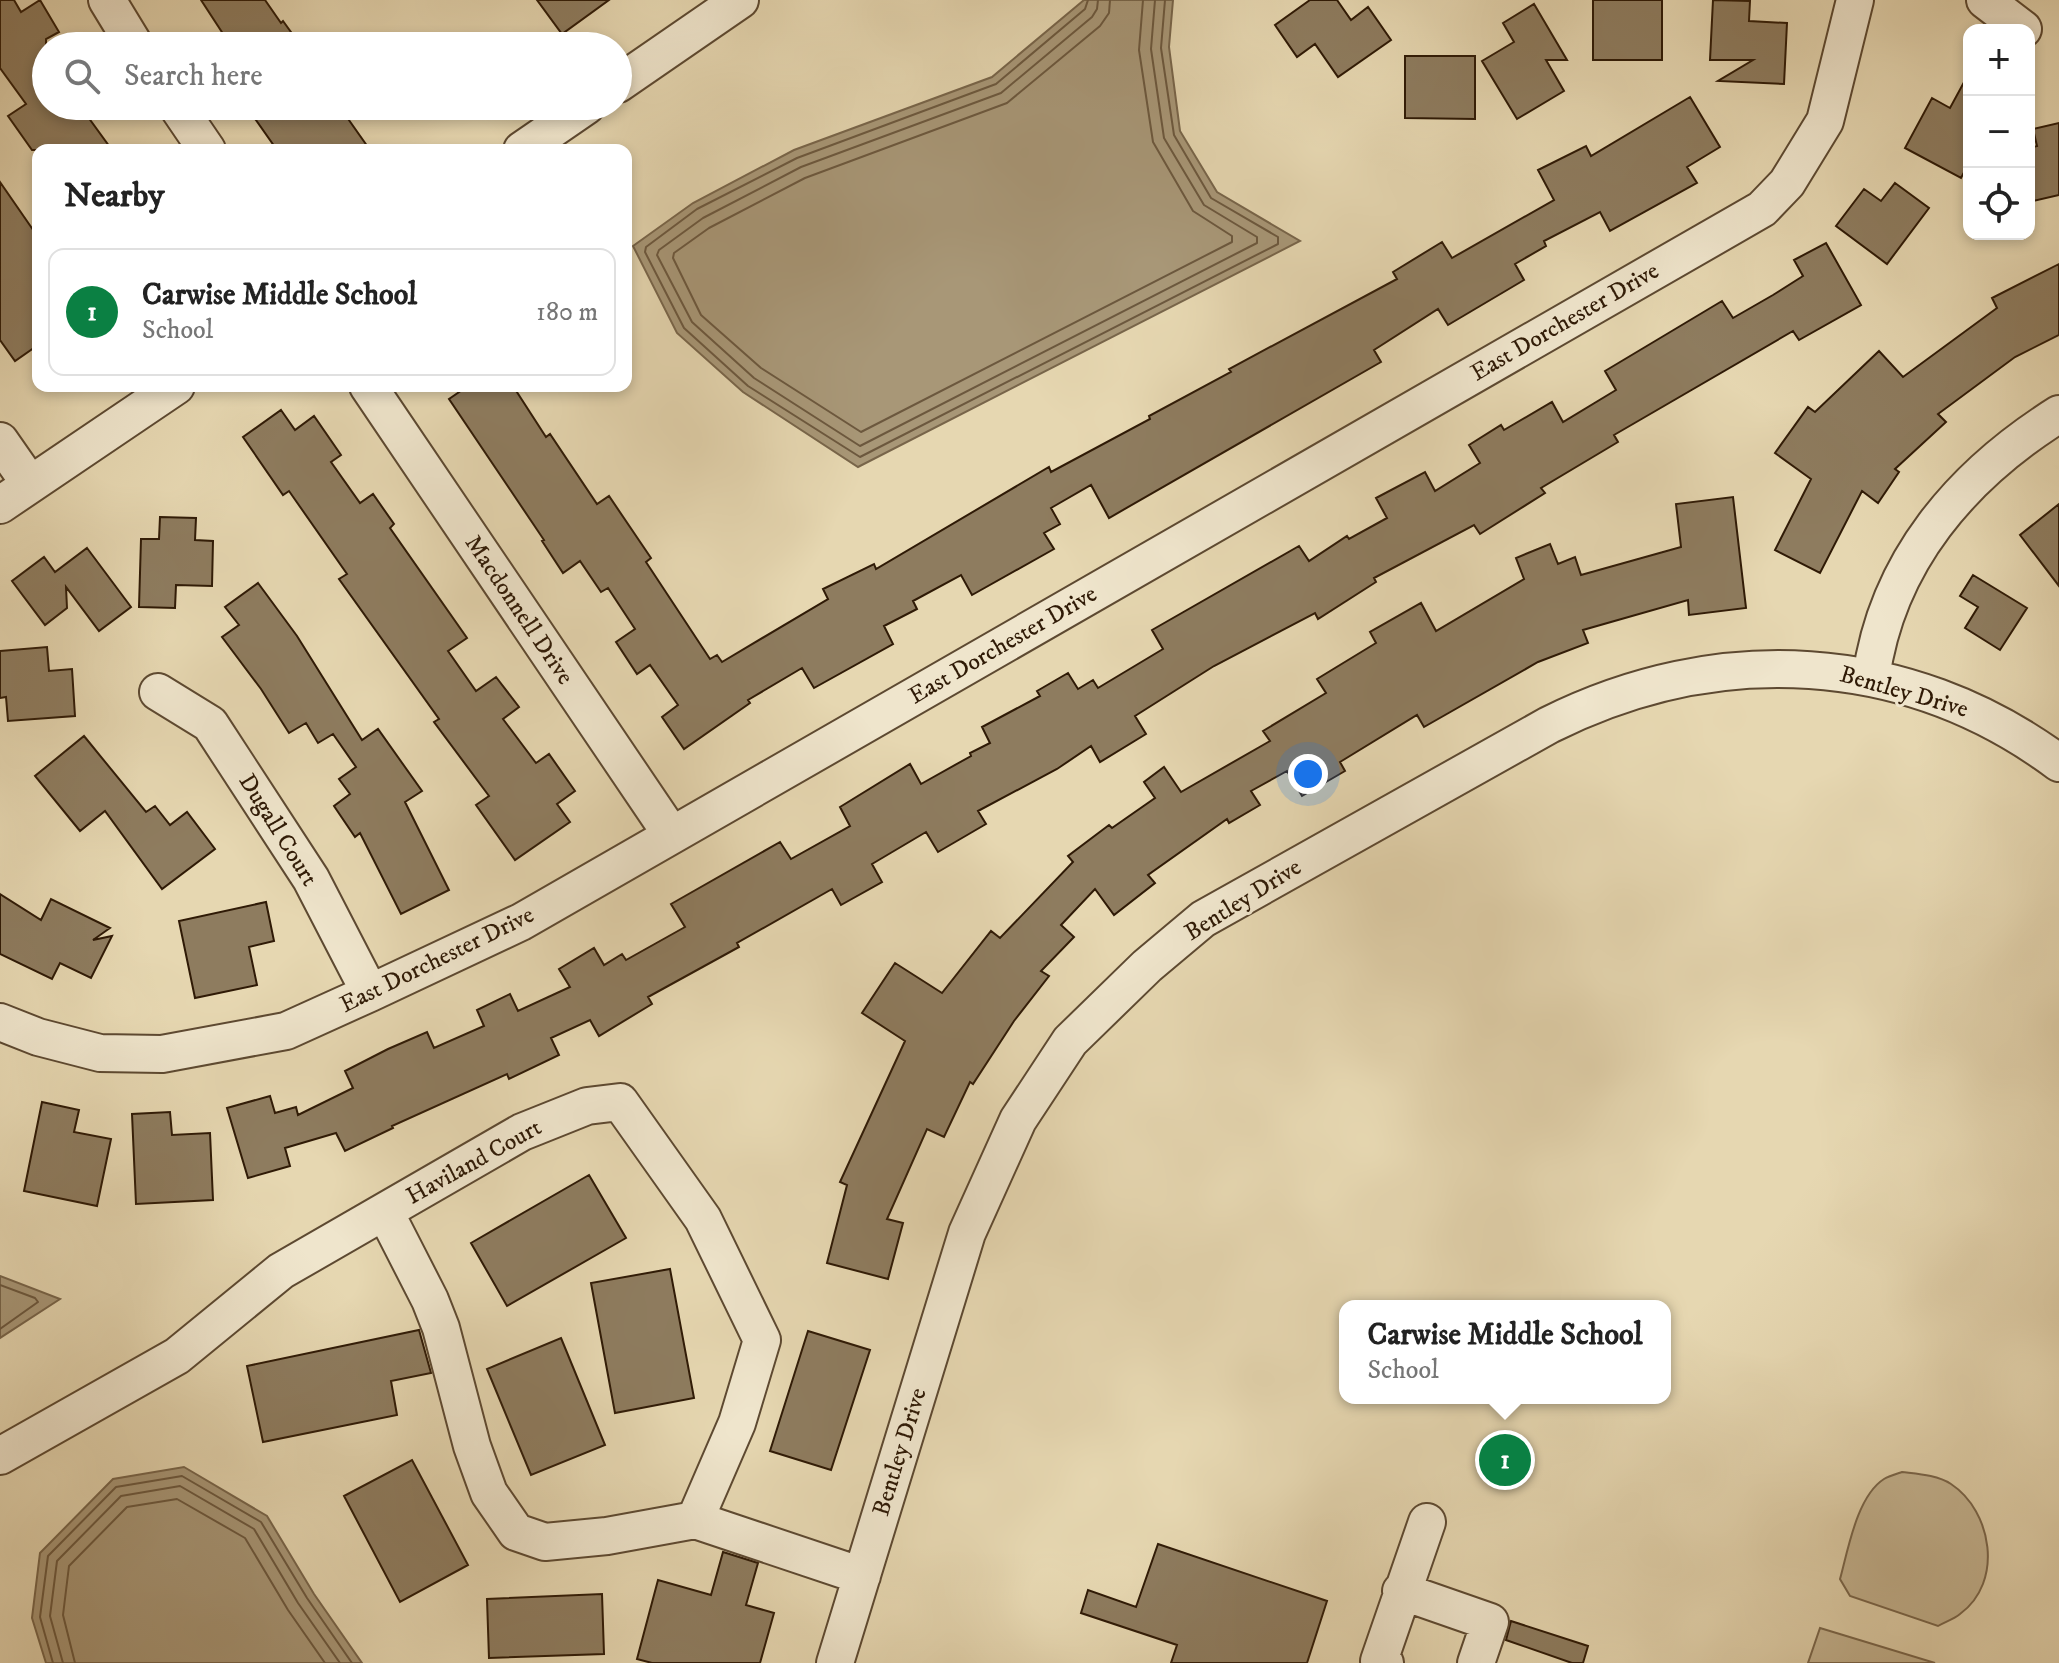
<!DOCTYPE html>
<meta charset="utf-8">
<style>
:root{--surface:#fff;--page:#f2f2f2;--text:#222;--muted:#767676;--line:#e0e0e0;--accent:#0b8043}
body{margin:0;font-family:"IM FELL DW Pica",serif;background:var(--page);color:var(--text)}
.controls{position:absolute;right:24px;top:24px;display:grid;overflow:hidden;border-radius:16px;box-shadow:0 4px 12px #0003}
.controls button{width:72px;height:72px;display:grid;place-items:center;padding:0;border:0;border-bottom:2px solid var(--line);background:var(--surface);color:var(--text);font:40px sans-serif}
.you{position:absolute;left:1308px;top:774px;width:28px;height:28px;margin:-20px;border:6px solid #fff;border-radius:50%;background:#1a73e8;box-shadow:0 0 0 12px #1a73e833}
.badge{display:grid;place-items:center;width:52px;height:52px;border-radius:50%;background:var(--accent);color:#fff;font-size:26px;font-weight:700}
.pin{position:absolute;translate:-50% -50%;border:4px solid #fff;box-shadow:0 2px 8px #0006}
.popup{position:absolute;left:1339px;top:1300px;width:332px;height:104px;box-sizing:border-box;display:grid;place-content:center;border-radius:16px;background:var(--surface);filter:drop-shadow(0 2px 6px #0005);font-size:26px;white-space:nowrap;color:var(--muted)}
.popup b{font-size:30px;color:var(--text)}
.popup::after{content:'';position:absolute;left:50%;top:100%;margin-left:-16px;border:16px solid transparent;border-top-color:var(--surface)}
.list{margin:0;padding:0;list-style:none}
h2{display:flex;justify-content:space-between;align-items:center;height:104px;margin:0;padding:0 32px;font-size:34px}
h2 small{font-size:26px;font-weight:400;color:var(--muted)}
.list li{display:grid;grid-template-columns:52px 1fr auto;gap:24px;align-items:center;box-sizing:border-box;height:128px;margin:0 16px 16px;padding:0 16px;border:2px solid var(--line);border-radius:16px}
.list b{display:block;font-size:30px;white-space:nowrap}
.list p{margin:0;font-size:26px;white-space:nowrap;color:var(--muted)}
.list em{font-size:26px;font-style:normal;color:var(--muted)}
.icon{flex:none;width:44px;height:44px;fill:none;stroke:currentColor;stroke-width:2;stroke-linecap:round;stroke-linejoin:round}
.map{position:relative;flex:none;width:2059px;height:1663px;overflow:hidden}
.search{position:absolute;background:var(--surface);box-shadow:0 4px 12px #0003;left:32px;top:32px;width:600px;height:88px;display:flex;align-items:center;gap:20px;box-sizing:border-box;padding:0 28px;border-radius:44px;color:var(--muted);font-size:30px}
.panel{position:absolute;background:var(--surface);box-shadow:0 4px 12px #0003;left:32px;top:144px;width:600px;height:248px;border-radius:16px}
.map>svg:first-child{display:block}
</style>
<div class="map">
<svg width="2059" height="1663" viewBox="0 0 2059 1663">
<rect width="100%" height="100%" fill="#e6d7b1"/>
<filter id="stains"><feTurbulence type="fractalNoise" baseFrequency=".0025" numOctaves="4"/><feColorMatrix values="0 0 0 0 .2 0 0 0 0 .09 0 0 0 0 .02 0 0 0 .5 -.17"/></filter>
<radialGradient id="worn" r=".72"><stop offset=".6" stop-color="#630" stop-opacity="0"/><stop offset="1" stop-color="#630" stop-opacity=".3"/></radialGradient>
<path fill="#c7b794" stroke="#7b684d" stroke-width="2" d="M1902 1472C1918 1474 1937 1475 1951 1484 1992 1511 2004 1582 1960 1614 1954 1619 1945 1622 1938 1626L1850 1596 1840 1579C1848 1550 1857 1496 1884 1479 1889 1476 1896 1474 1902 1472Z
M1820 1628 1935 1663H1808Z"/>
<path fill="#a89777" stroke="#78654a" stroke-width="2" d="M1084 0H1173L1169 47 1180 131 1217 192 1300 241 858 467 743 392 677 333 633 246 693 203 794 150 992 77Z
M0 1276 60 1299 0 1338Z
M184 1467 267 1516 314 1594 362 1663H46L32 1618 40 1553 113 1479Z"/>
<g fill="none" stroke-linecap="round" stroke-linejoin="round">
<path stroke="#6c583e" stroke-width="2" d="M1088 0 1085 9 996 84 797 158 697 209 646 247 645 252 684 328 748 386 860 457 1278 244V237L1211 198 1174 135 1161 48 1165 0
M1098 0 1097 9 1092 17 1001 93 801 167 703 218 659 250 657 255 692 322 754 378 860 446 1257 243V237L1204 205 1164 138 1151 49 1155 0
M1110 0 1109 13 1100 26 1007 103 805 178 709 228 674 253 673 258 701 315 761 368 861 432 1232 242V236L1193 211 1153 142 1139 50 1143 0
M0 1285 35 1298 38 1302 0 1329
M53 1663 40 1617 48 1556 116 1487 182 1476 261 1522 307 1598 352 1663
M63 1663 50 1616 57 1561 121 1496 180 1486 254 1529 298 1603 340 1663
M75 1663 63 1615 69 1566 127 1507 177 1499 245 1538 288 1610 325 1663"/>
</g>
<path fill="#8e7c5f" stroke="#2f1a06" stroke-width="2" d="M0 0H14L21 12 40 0 59 32 46 39V106H80L112 150H32L8 116 26 104 0 68Z
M201 0H265L281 23 283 21 301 46H231Z
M537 0H609L562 34Z
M1310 0H1337L1351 20 1368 7 1391 40 1338 77 1315 44 1297 57 1275 25Z
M1593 0H1662V60H1593Z
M1713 0 1750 1 1749 21 1787 23 1784 84 1718 81 1753 60H1710Z
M1534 4 1567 60H1546L1564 91 1517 119 1482 61 1514 42 1503 23Z
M1405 56H1475V119L1405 118Z
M1969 73V163L1961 178 1905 148 1932 98 1950 108Z
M1690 97 1720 147 1687 167 1697 183 1610 231 1600 212 1544 241 1546 246 1515 264 1524 280 1448 325 1438 309 1374 350 1381 362 1109 518 1091 485 1051 508 1060 524 1044 533 1054 549 972 595 961 575 913 601 917 609 884 626 893 644 814 688 802 668 748 700 750 703 684 749 662 717 678 705 650 665 637 674 616 642 635 629 608 588 601 592 580 561 563 573 542 541 544 540 449 399 468 386H513L546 437 550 434 597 504 609 496 651 558 646 562 710 659 717 655 722 662 828 599 823 589 874 564 876 569 1049 467 1051 472 1150 419 1149 416 1231 372 1229 369 1397 279 1393 272 1442 242 1452 258 1554 200 1538 170 1586 146 1591 156Z
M246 106H339L370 150H277Z
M2059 123V195L2029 202V148L2037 146 2033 129Z
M0 182 38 237V345L15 361 0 340Z
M1895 183 1929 208 1887 264 1836 226 1864 189 1881 201Z
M1826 243 1861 305 1799 340 1793 331 1614 435 1618 442 1541 488 1545 493 1480 534 1474 525 1374 578 1376 582 1318 619 1315 613 1214 666 1135 716 1146 734 1100 762 1091 746 1057 769 978 811 986 824 938 852 926 832 872 864 882 882 841 905 832 889 737 943 739 947 648 997 652 1004 599 1036 590 1020 551 1038 559 1055 509 1079 507 1074 392 1126 393 1128 345 1151 336 1133 285 1148 290 1166 248 1178 227 1108 270 1096 275 1113 296 1107 298 1115 353 1088 345 1071 388 1049 427 1032 434 1048 484 1026 477 1010 510 994 518 1011 570 987 559 969 594 948 604 965 622 954 626 960 685 927 671 904 780 842 791 859 850 826 840 807 910 764 921 784 971 756 970 753 990 743 982 727 1040 696 1037 691 1068 673 1078 689 1093 680 1098 688 1163 649 1152 630 1299 546 1309 561 1347 536 1349 539 1387 518 1376 498 1425 472 1435 491 1480 463 1469 445 1501 425 1504 430 1552 402 1563 422 1616 390 1605 371 1722 301 1733 318 1773 295 1803 276 1794 260Z
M2059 264V335L2015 357 1938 414 1946 422 1895 469 1899 472 1878 503 1862 491 1820 573 1775 550 1811 479 1775 453 1808 407 1815 412 1879 351 1903 377 1997 308 1992 298Z
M281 410 295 430 314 416 341 455 331 462 360 503 373 494 394 524 390 528 467 638 448 651 476 691 496 677 519 707 503 719 536 763 549 754 575 791 557 804 570 822 515 860 476 805 489 796 434 722 439 719 339 579 347 574 289 491 283 495 243 437Z
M1733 497 1746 608 1689 615 1688 600 1583 630 1588 643 1538 662 1424 727 1417 715 1340 762 1345 771 1302 796 1287 771 1251 791 1260 805 1229 823 1227 819 1148 875 1155 883 1114 915 1095 889 1061 925 1074 937 1041 971 1049 976 1014 1021 973 1084 970 1082 944 1137 927 1129 887 1219 903 1223 888 1279 827 1263 847 1185 840 1182 905 1041 862 1013 895 963 942 993 991 931 1000 938 1073 862 1068 856 1109 825 1112 828 1155 798 1144 782 1164 767 1181 792 1270 741 1263 731 1326 693 1317 679 1376 643 1370 632 1421 603 1436 631 1524 579 1516 558 1550 544 1558 564 1575 557 1581 575 1681 547 1676 504Z
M2059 504V586L2020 535Z
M160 517 196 518 195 540 213 541 212 586 176 585 175 608 139 607 141 539H159Z
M87 548 131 607 99 631 66 587 67 608 45 625 12 581 44 557 55 572Z
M1973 575 2027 608 2000 650 1965 628 1978 607 1960 596Z
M258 583 297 636 362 740 378 729 422 791 405 802 449 890 401 914 360 833 355 837 334 806 350 794 339 779 356 767 333 734 318 743 306 723 289 733 261 689 222 637 239 625 225 607Z
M47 647 49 671 72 669 75 716 8 721 6 697 0 698V651Z
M84 736 146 812 155 806 170 825 187 812 215 849 162 889 105 811 80 831 35 776Z
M0 894 41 920 51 899 110 928 93 940 112 936 91 978 60 963 52 979 0 954Z
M266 902 274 941 249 947 257 985 195 998 179 921Z
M42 1102 79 1110 74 1132 111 1139 97 1206 24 1191Z
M170 1112 172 1135 210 1133 213 1200 136 1204 132 1114Z
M589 1175 626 1238 507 1306 471 1243Z
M670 1269 694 1398 615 1413 591 1283Z
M419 1330 431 1373 391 1381 397 1415 263 1442 247 1366Z
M808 1331 870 1350 831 1470 770 1451Z
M561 1338 605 1445 531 1475 487 1369Z
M412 1460 468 1565 400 1602 344 1496Z
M1158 1544 1327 1601 1307 1663H1171L1177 1645 1081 1613 1088 1590 1136 1607Z
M723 1552 758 1563 746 1605 774 1613 760 1663H652L637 1659 658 1580 711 1595Z
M602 1594 604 1654 489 1658 487 1599Z
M1511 1621 1588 1646 1583 1663H1572L1506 1640Z"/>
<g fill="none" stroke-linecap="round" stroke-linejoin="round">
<defs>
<path id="minor" d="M107 0 135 46
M1985 0 2023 29
M618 84 740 0
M177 106 207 150
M522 150 586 106
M368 386 671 834
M0 441 30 484
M0 505 176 386
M1871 678C1887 561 1962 475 2059 414
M158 692 210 724 311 879 370 993
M0 1022 38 1037 100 1053 162 1054 286 1031 370 993 521 922 1762 209 1787 183 1825 121 1855 0
M385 1212 430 1300 441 1328 472 1446 489 1493 516 1532 545 1542 607 1536 695 1520 862 1576
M0 1456 177 1356 281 1271 522 1132 587 1106 620 1102 703 1219 762 1340 737 1423 695 1520
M1401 1591 1490 1622 1476 1663
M835 1663 967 1233 1018 1120 1070 1041 1147 966 1203 919 1549 725C1717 641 1907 650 2059 763
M1385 1663 1379 1661 1427 1522"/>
</defs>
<use href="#minor" stroke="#5d4931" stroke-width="40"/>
<use href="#minor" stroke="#efe5cc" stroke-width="36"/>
</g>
<g text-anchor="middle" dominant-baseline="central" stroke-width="6" stroke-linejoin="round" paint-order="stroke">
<g font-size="24" fill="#2f1a06" stroke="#efe5cc">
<text transform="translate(1565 322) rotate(-30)">East Dorchester Drive</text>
<text transform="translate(519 610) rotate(56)">Macdonnell Drive</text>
<text transform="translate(1003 645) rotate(-30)">East Dorchester Drive</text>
<text transform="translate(1904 692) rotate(16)">Bentley Drive</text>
<text transform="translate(278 830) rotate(58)">Dugall Court</text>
<text transform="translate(1243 900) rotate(-32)">Bentley Drive</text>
<text transform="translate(437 960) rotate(-26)">East Dorchester Drive</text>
<text transform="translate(474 1162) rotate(-29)">Haviland Court</text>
<text transform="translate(900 1452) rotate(-73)">Bentley Drive</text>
</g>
</g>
<rect width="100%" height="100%" filter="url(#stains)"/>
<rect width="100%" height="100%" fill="url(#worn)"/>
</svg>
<div class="controls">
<button>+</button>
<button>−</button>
<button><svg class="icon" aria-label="locate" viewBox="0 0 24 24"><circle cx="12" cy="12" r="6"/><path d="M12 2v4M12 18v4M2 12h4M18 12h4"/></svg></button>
</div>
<div class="you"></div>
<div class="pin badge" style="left:1505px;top:1460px">1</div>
<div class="popup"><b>Carwise Middle School</b>School</div>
<div class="search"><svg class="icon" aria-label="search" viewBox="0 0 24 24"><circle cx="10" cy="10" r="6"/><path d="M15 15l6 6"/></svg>Search here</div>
<section class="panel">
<h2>Nearby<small></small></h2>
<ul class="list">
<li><span class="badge">1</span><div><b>Carwise Middle School</b><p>School</p></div><em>180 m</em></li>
</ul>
</section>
</div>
